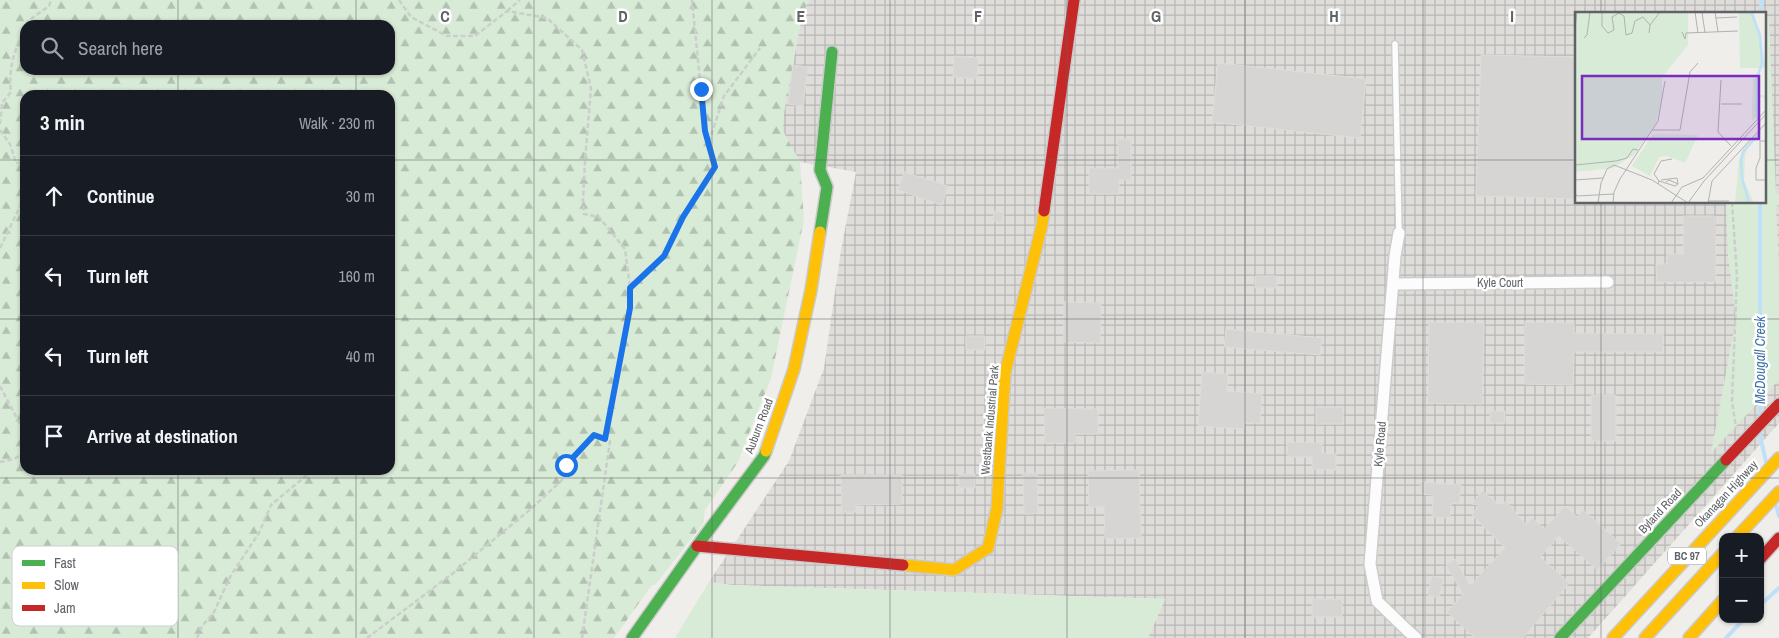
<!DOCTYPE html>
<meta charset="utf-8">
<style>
:root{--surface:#171b24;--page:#242831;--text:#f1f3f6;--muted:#9ea1a6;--line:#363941}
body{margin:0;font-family:"Archivo Narrow",sans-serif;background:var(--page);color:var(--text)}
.controls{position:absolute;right:15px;bottom:15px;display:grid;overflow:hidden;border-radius:10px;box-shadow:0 1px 4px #0004}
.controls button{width:45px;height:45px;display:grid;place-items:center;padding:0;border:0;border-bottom:1px solid var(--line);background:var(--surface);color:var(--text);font:25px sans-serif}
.stop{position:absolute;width:15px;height:15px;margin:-11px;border:4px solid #1a73e8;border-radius:50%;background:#fff}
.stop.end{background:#1a73e8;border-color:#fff;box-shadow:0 1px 5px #0008}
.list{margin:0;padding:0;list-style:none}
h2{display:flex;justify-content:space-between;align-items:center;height:65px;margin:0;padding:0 20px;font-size:21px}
h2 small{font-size:16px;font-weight:400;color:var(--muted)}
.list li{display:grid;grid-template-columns:32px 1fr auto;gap:15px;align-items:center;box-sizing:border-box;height:80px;padding:0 20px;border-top:1px solid var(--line)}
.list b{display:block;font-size:19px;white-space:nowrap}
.list em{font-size:16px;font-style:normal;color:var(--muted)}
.icon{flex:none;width:28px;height:28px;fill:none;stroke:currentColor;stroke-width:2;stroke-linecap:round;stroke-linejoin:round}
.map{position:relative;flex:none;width:1779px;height:638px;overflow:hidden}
.search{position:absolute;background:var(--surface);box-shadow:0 1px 4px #0004;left:20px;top:20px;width:375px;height:55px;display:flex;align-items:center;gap:12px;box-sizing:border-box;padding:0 18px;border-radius:15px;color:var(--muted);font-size:19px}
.panel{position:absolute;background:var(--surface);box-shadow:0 1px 4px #0004;left:20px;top:90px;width:375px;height:385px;border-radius:15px}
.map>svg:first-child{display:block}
</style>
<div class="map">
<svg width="1779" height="638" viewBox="0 0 1779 638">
<defs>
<pattern id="industrial-grid" width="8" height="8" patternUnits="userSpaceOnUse" patternTransform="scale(1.25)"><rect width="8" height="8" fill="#dfddda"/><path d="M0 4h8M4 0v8" fill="none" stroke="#b8b7b5"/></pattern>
<pattern id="forest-firs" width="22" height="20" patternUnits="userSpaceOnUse" patternTransform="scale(1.25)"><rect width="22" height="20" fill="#d8ebd6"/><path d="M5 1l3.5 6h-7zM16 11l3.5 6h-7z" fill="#b2c2b1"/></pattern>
</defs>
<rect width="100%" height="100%" fill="#efeeea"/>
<path fill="url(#industrial-grid)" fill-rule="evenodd" d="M760 0H1779V423L1588 638H1148L1165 599 731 585 709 582 789 461 824 368 841 250 856 172 800 162 761 92ZM1576 14H1765V202H1576Z"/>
<path fill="url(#forest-firs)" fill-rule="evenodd" d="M0 0H810L803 11 784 113 783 131 800 162 804 220 771 378 738 462 705 510 703 524 655 585H652L614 638H0ZM25 25H390V70H25ZM25 95H390V470H25Z"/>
<path fill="#d8ebd6" d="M1765 18H1769L1776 194H1779V205L1776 206 1779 268V380L1711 453 1736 319 1728 256 1726 203 1765 202Z
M709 582 731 585 1165 599 1148 638H675Z"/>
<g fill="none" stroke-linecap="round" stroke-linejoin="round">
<path stroke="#bfe0f9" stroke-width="4" d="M1760 14 1762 0
M1760 202V415
M1760 432 1761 440 1766 462
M1776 505 1779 516
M1760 605 1779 588
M1726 638 1744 619"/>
</g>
<path fill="#d6d5d3" stroke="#deddd9" d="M1481 55 1576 57V199L1476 196Z
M954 56 978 58 977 79 953 77Z
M1218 63 1366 79 1360 138 1212 122Z
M793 65 808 67 803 106 788 104Z
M1118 139H1131V180H1119V194H1089V168H1118Z
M904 172 948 186 942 205 898 190Z
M995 211 1004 213 1001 223 992 220Z
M1683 216H1715L1716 282H1657L1656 264H1667V254H1684Z
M1255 276H1277V288H1255Z
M1064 302 1101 303 1100 343 1063 342Z
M1429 322 1484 323 1482 404 1428 403Z
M1525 322 1574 323V333L1663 334V352H1574L1573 385 1524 384Z
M1226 329 1322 338 1320 355 1224 347Z
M966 336H985V350H966Z
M1202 372 1228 374 1227 391 1262 394 1260 423H1244V429L1198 426Z
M1591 395H1616V441H1591Z
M1316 407H1343V424H1316Z
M1045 408 1098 409V434H1075V443H1044Z
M1490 411H1505V423H1490Z
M1287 442 1322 443V453L1336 454V470L1312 469V457H1288Z
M1139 470 1141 538 1105 539 1104 507H1089L1088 471Z
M1023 473H1037L1038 513 1024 514Z
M959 474H975V488H959Z
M841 475H902V504L856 505V512H842Z
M1421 482 1461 485 1459 504 1451 503 1450 518 1432 517 1433 495 1421 494Z
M1482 491 1501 506 1506 501 1526 525 1532 518 1544 529 1565 506 1577 517 1583 510 1621 544 1597 570 1559 536 1540 557 1569 583 1523 638H1475L1447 612 1463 594 1446 565 1455 559 1470 586 1505 548 1472 515 1479 505 1472 504Z
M1432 576 1443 578 1439 598 1428 595Z
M1312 599H1342V617H1312Z"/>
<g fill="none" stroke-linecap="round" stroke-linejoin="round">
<defs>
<path id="lane" d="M1395 44 1399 233"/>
<path id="street" d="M1399 233 1395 256 1370 564 1377 601 1408 631 1416 638
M1393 284 1608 282"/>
<path id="fast" d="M820 232 827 187 820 170 832 52
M632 638 697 546 764 456 766 451
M1560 638 1726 460"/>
<path id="slow" d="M766 451 794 369 811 290 820 232
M1737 537 1779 492
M903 565 954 570 988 548 997 508 1005 373 1042 225 1044 211
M1613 638 1779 458
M1645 638 1723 553
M1689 638 1723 600"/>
<path id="jam" d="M1044 211 1074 0
M1726 460 1779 404
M697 546 903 565
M1760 559 1779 538"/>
</defs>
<use href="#lane" stroke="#cbcccc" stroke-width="8"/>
<use href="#street" stroke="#cbcccc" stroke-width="14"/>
<use href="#fast" stroke="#cacacb" stroke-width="14"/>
<use href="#slow" stroke="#cacacb" stroke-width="14"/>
<use href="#jam" stroke="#cacacb" stroke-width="14"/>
<path stroke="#cacfcc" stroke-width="2.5" stroke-dasharray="5 2.5" stroke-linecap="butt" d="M399 0 411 17 447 36H475L507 11 547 18 582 50 591 88 585 161 583 200 584 214 599 217 625 249 630 288V308L605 439 610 441 582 638
M507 11 520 0
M26 25 28 21 49 6 51 0
M0 124 2 103 11 92C8 69 15 48 25 28
M0 130 10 144 16 163 25 162
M709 142 724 96 760 48
M1732 202 1737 276 1732 401 1736 428
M0 248 25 196
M630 288 664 256 683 217 715 167 705 131 692 0
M0 386 21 426 25 441
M0 462 14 459 25 452
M197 638 202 626 214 612 231 575 259 533 271 505 313 470
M367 638 452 574 532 508 563 479 566 465 594 435 605 439"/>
<use href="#lane" stroke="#fdfcfc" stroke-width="5.5"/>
<use href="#street" stroke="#fdfcfc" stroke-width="11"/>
<use href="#fast" stroke="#4caf50" stroke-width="11"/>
<use href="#slow" stroke="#ffc107" stroke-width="11"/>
<use href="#jam" stroke="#c62828" stroke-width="11"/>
</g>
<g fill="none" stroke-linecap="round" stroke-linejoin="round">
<path stroke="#1a73e8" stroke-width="6" d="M566 465 594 435 605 439 630 308V288L664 256 683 217 715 167 705 131 701 89"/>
</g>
<path fill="none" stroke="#5f6368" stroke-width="1" stroke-opacity="0.55" d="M178 0V25M356 0V25M534 0V638M712 0V638M890 0V638M1067 0V638M1245 0V638M1423 0V638M1601 0V14M178 70V95M356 70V95M0 160H25M390 160H1576M1765 160H1779M1601 202V638M0 319H25M390 319H1779M178 470V638M356 470V638M0 478H1779"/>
<g text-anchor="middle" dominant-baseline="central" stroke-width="5" stroke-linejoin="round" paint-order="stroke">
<rect fill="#fff" stroke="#8f9295" stroke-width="1" x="1668" y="547.5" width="38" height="17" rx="4"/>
<g font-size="11" font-weight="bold" fill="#5f6368">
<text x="1687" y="556">BC 97</text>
</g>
<g font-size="12" fill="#5f6368" stroke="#fff">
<text x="1500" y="283">Kyle Court</text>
<text transform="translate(990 420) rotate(-85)">Westbank Industrial Park</text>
<text transform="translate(759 426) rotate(-69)">Auburn Road</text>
<text transform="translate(1380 444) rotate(-85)">Kyle Road</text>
<text transform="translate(1726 494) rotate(-47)">Okanagan Highway</text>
<text transform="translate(1660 511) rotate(-47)">Byland Road</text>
</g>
<g font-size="14" font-style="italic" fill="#4174aa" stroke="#fff">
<text transform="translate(1760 360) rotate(-90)">McDougall Creek</text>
</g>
</g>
<g transform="translate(1575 12)">
<rect width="191" height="191" fill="#efeeea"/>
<path d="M0 0H113V33L87 65V86L81 110 60 142 38 156 0 160ZM164 0H179L191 56H165ZM177 127 170 143 169 169 179 191H160L164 148 168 137Z" fill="#d8ebd6"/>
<path d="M178 66H183L184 83H188L192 86 184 85V101L177 109ZM78 122 123 123 110 151 92 144 84 145 75 164 57 154Z" fill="#d8ebd6"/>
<path fill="none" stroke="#bfe0f9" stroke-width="2.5" d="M176 0 185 23 187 51 182 66V106M174 191 167 166 166 148 168 140 184 122V114"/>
<path fill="none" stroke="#b1b2b2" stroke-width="1" d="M27 0V14L33 21 39 18 37 5 44 1 49 4 51 23 57 21 60 9 68 5 75 13 74 21M120 0 123 21M127 0 130 21M140 0 143 20M141 6 162 5M75 13 85 0M0 16 2 0M107 20 110 27 111 21 163 19M9 26 12 23 15 0M146 68 143 120 156 134M146 92H167M77 118H105L115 60 123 51M192 129H185V146L181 156V168H192M0 153 41 149 52 146 58 137 63 138M0 168 28 166M86 168 102 166 103 172M84 169 100 174 103 172 94 168 91 170M83 172 84 169 79 162 86 149 97 147M0 181 2 184 39 182M133 189H154M23 191 26 171 32 157 39 153 77 168 113 191M38 191 39 180 45 167 83 109 90 69M96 191 107 175 128 166 192 97M113 191 129 169 192 101M133 191 137 169 192 110"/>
<path fill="#7b2cbf" fill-opacity="0.15" stroke="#7b2cbf" stroke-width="2.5" d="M7 64H184V127H7Z"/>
<rect width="191" height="191" fill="none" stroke="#5f6368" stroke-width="2.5"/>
</g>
<rect x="12" y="546" width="166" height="80" rx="8" fill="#fff" stroke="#cfd0d2" stroke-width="1"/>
<rect x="22" y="560" width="23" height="6" fill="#4caf50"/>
<rect x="22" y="582" width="23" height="7" fill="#ffc107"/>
<rect x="22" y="605" width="23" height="6" fill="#c62828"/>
<g font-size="14" fill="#5f6368">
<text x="54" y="568">Fast</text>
<text x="54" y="590">Slow</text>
<text x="54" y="613">Jam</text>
</g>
<g font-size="16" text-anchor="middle" font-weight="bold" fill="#5f6368" stroke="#fff" stroke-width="5" stroke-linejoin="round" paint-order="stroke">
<text x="445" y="22">C</text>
<text x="623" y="22">D</text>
<text x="801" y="22">E</text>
<text x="978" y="22">F</text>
<text x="1156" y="22">G</text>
<text x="1334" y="22">H</text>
<text x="1512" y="22">I</text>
</g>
</svg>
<div class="controls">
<button>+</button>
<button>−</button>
</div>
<div class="stop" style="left:566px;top:465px"></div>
<div class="stop end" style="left:701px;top:89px"></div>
<div class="search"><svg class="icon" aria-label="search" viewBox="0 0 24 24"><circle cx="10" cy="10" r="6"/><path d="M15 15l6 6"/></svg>Search here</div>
<section class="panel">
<h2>3 min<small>Walk · 230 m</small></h2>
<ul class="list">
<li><svg class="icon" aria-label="ahead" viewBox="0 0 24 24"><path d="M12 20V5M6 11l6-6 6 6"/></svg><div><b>Continue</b></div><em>30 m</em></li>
<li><svg class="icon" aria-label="left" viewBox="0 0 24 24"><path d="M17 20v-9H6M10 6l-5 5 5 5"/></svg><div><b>Turn left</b></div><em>160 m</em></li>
<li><svg class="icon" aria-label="left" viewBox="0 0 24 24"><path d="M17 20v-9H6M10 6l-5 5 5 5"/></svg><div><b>Turn left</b></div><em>40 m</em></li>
<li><svg class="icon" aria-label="arrive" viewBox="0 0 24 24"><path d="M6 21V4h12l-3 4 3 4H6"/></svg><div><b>Arrive at destination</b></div></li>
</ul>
</section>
</div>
